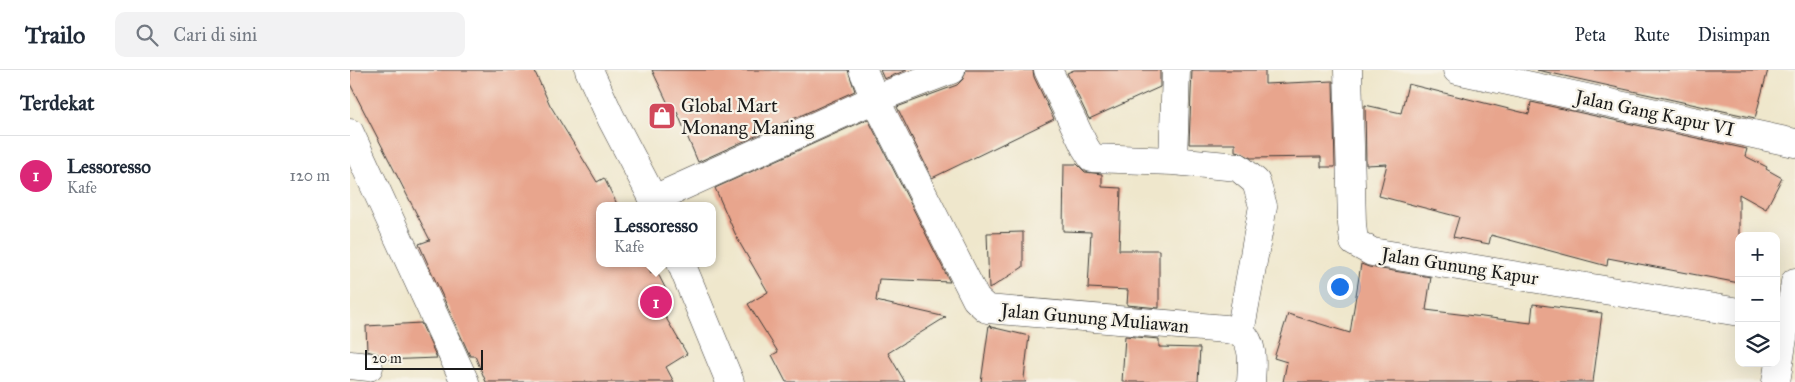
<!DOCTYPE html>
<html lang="id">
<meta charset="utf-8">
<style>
:root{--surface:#fff;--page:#f2f2f3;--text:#1f2937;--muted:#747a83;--line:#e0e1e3;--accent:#db2777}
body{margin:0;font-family:"IM FELL Great Primer",serif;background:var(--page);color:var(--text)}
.controls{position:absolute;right:15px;bottom:15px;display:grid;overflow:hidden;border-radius:10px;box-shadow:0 5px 20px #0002}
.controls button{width:45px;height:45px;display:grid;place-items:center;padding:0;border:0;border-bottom:1px solid var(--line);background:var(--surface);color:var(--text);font:25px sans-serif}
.scale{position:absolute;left:15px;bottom:12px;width:118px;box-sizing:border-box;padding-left:5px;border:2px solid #1c1c1c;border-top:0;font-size:14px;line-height:18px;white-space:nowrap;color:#1c1c1c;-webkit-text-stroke:4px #f7f3e8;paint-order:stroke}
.you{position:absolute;left:989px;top:216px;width:18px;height:18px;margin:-12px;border:4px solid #fff;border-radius:50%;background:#1a73e8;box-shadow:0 0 0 8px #1a73e833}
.badge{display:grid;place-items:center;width:32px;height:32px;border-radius:50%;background:var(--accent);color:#fff;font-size:16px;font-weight:700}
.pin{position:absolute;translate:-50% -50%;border:2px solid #fff;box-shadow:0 1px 5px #0006}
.popup{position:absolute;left:246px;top:132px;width:120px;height:65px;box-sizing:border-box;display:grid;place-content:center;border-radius:10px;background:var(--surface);filter:drop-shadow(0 1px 4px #0005);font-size:16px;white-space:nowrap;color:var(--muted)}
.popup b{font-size:19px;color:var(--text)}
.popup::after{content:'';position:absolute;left:50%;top:100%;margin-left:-10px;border:10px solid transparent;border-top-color:var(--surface)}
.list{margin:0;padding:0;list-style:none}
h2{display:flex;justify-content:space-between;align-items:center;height:65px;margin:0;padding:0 20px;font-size:21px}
h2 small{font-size:16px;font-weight:400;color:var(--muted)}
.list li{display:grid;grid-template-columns:32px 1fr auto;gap:15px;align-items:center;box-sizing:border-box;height:80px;padding:0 20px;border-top:1px solid var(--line)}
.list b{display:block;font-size:19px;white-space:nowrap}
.list p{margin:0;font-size:16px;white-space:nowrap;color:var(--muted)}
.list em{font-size:16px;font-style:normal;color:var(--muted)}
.icon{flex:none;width:28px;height:28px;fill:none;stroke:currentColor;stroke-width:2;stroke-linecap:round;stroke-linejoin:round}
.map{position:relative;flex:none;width:1445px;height:312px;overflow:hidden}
header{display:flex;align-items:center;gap:30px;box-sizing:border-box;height:70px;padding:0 25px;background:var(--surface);border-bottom:1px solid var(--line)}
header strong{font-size:24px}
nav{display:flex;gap:28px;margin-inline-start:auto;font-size:18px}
.search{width:350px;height:45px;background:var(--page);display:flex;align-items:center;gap:12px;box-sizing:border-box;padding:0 18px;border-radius:10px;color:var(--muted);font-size:19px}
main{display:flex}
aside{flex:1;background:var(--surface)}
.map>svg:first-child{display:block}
</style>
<header>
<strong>Trailo</strong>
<div class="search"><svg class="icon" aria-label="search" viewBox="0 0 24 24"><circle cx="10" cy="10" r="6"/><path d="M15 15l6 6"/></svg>Cari di sini</div>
<nav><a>Peta</a><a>Rute</a><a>Disimpan</a></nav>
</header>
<main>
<aside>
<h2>Terdekat<small></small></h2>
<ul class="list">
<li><span class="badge">1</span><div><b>Lessoresso</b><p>Kafe</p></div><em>120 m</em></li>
</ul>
</aside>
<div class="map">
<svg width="1445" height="312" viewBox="0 0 1445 312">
<rect width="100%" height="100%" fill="#f7f3e8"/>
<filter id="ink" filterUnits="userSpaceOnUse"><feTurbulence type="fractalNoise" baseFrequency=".02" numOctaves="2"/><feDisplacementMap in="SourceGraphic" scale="10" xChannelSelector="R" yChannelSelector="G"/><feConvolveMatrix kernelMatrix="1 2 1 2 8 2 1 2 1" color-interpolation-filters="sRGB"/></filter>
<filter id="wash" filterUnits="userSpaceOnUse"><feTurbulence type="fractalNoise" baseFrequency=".0096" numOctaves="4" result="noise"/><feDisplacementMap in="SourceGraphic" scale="20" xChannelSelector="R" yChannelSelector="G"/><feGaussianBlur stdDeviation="1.12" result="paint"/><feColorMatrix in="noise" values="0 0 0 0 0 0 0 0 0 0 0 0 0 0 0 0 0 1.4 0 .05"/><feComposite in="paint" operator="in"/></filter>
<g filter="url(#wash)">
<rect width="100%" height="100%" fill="#efe7cc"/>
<g id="blocks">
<path fill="#e8a58d" d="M0 0H184L200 35 247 112 254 108 268 136H250V193H296L301 203 306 200 321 229 309 236 337 284 316 297 324 312H136L125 286H120L77 192 69 174 80 170 0 14Z
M302 0H498L505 21 348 92 327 42 323 44Z
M530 0H557L534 9Z
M616 0H683L684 7 704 49 582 108 547 37 607 15 613 9Z
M724 0H810V17L739 49 717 3Z
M842 0H915V14L983 11 985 97H971V87L901 88 890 82 885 81V74H839Z
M1187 0H1418L1405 48Z
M1058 14 1179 44 1181 32 1397 79 1395 86 1417 97 1416 99 1432 108 1416 139 1389 124V213L1258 188 1257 196 1141 165 1139 174 1103 167 1109 147 1029 126 1037 94 1016 95 1015 35 1051 43Z
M518 49 600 212 529 209 526 231 596 247 538 283 555 312H436L422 285 428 282 398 234 418 222 388 170 365 118Z
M714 94H727L735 102 752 104V117L771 118 769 180H809V238L777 235 778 220 738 218 741 162 713 161Z
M673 162V197L639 219 637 163Z
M1011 194 1019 197 1081 207 1076 240 1181 253 1183 234 1252 243 1243 312H933L937 292 924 288 938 244 1000 263Z
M71 253 87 288 33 290 28 284 17 281 16 256Z
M639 255 641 257 679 266 674 308 676 312H631Z
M775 266 809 269V277L850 278 848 312H772Z"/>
</g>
</g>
<g filter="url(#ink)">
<use href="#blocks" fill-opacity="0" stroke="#3c3a36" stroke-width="1"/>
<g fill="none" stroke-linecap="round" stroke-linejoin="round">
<defs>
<path id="minor" d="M239 0 261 48 307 136
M513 0 525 29 626 229 637 239 876 259C880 260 887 261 891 263 905 274 902 296 901 312
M698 0 735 77 742 88 823 91 888 97 906 112 913 136 890 263
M998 0 1002 154 1004 172 1022 182 1389 242
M1107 0 1445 73
M0 63 115 312
M823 91 826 0
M304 129 525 29 601 0
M331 193 380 312
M0 295 19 297
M1426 312 1436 249 1443 226 1445 212"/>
</defs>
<use href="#minor" stroke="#3c3a36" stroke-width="29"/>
<use href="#minor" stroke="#fff" stroke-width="28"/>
</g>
</g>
<defs>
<symbol id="shop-square" viewBox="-11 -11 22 22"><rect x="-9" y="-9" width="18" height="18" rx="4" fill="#d1495b" stroke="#f7f3e8"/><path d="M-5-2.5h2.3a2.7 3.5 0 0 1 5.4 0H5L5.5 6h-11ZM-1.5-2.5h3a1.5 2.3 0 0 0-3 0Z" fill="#fff"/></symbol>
</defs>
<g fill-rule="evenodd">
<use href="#shop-square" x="296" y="30" width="32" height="32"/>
</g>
<g text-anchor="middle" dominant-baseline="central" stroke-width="4.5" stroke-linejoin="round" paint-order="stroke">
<g font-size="19" fill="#1c1c1c" stroke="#f7f3e8" text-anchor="start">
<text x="331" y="35">Global Mart<tspan x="331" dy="22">Monang Maning</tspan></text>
</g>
<g font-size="19" fill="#1c1c1c" stroke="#f7f3e8">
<text transform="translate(1305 43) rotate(12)">Jalan Gang Kapur VI</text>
<text transform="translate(1110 196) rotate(9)">Jalan Gunung Kapur</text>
<text transform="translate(745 248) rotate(5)">Jalan Gunung Muliawan</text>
</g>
</g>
</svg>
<div class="controls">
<button>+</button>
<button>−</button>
<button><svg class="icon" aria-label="layers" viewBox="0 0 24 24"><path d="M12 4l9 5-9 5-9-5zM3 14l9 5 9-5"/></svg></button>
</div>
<div class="scale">20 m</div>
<div class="you"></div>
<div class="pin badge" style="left:306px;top:232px">1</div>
<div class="popup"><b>Lessoresso</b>Kafe</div>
</div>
</main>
